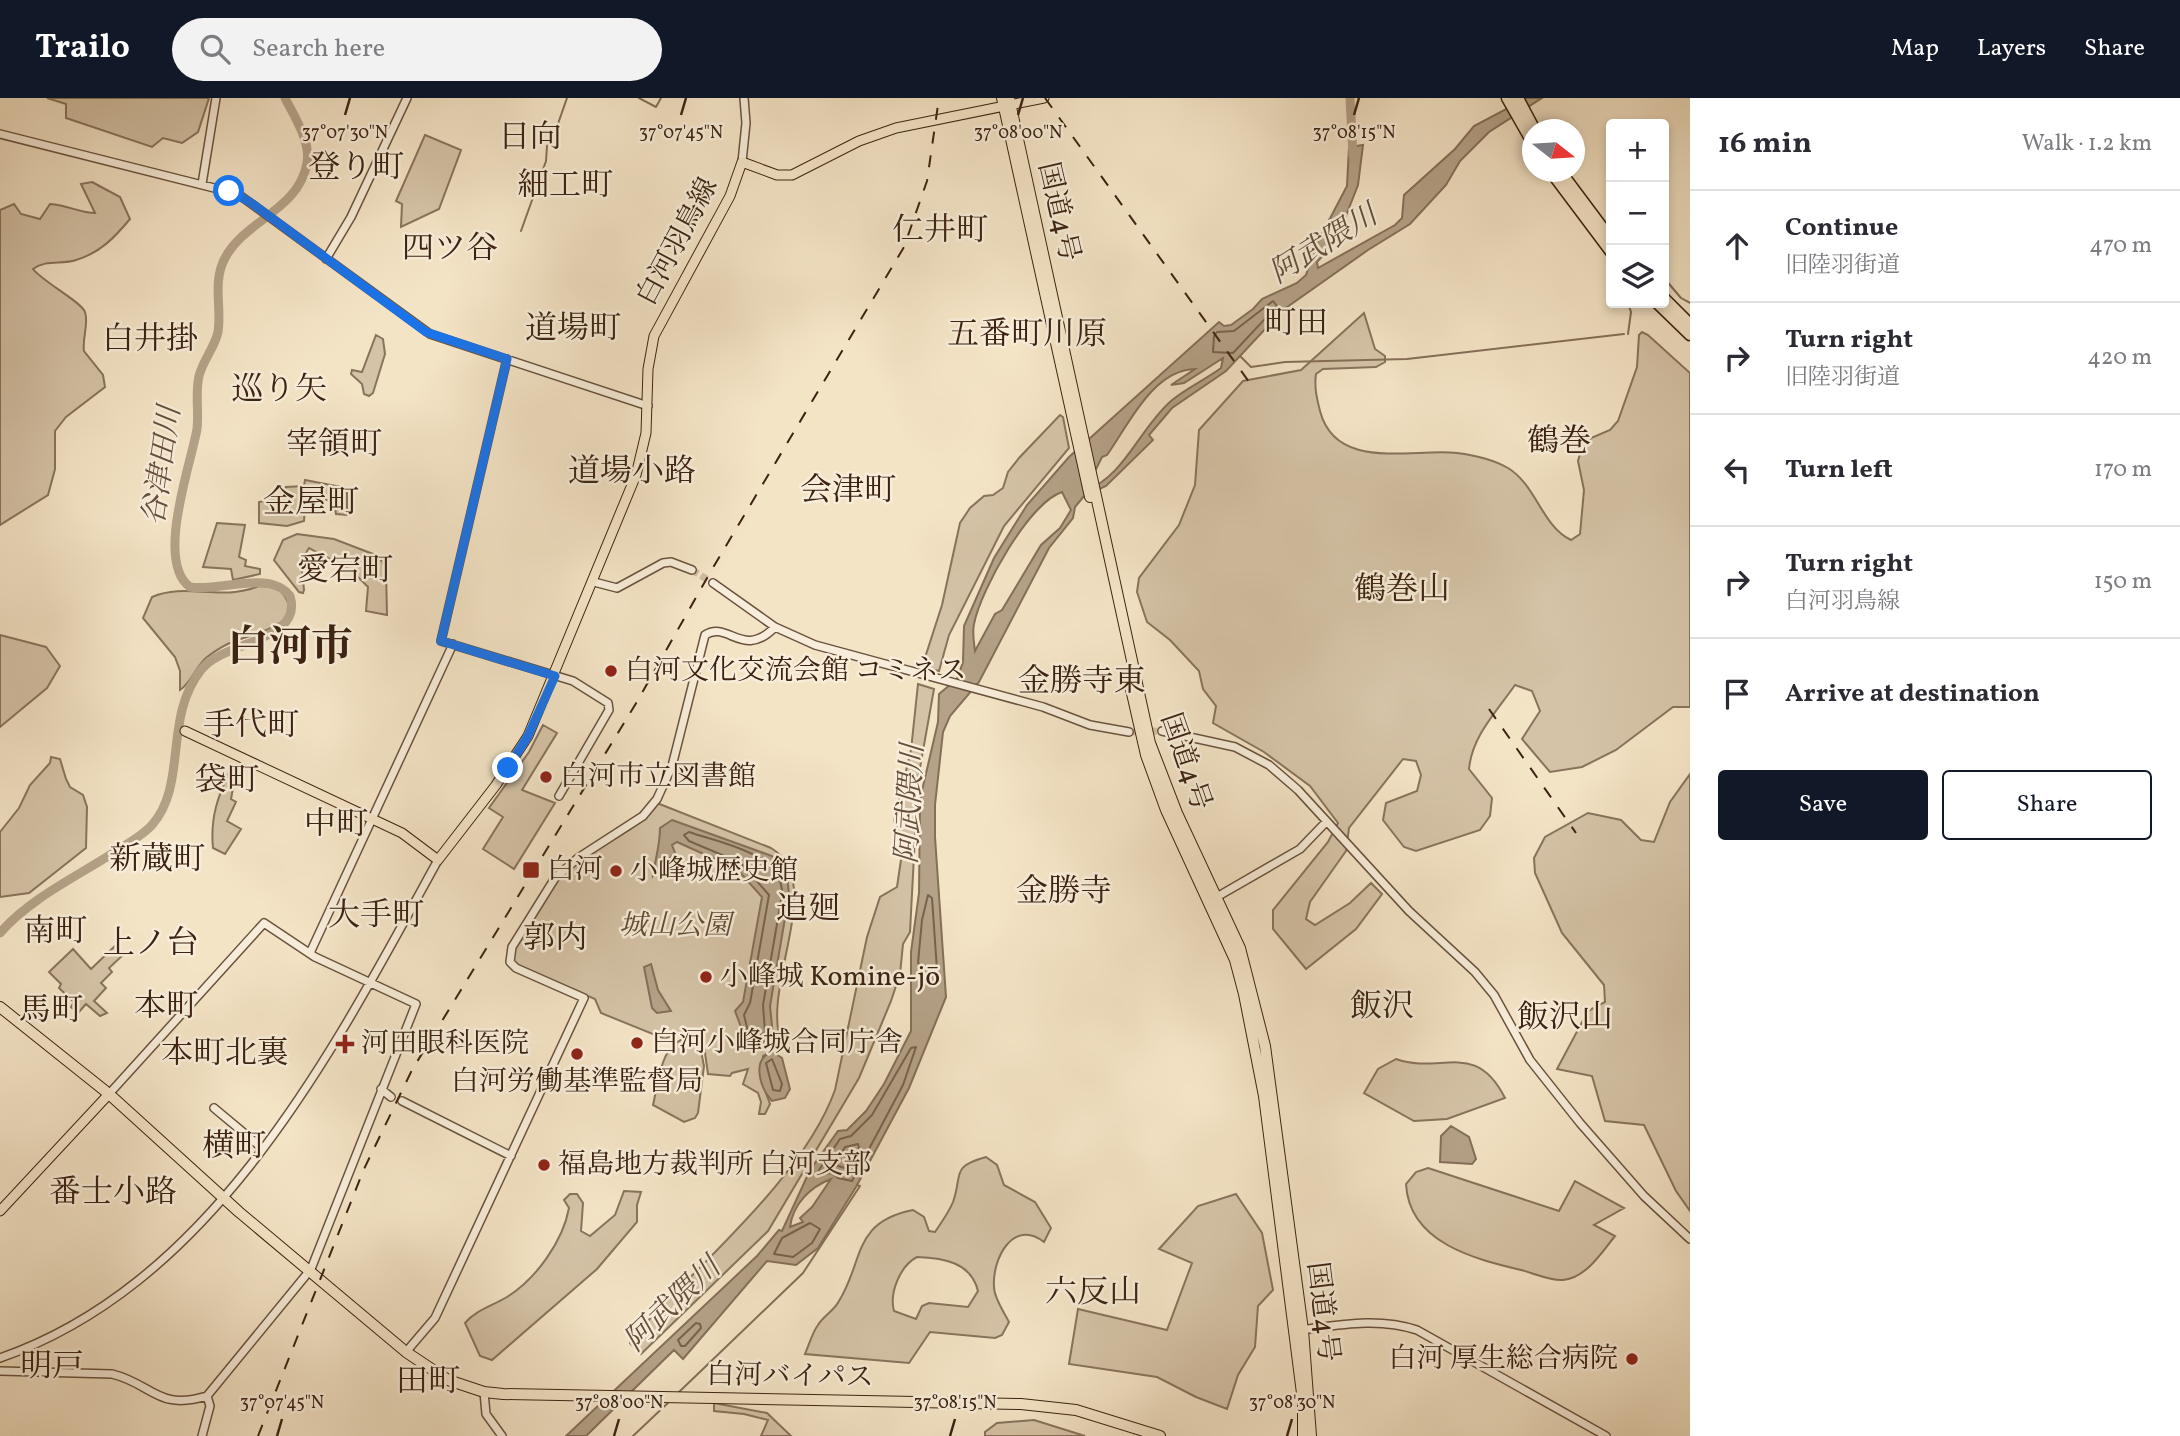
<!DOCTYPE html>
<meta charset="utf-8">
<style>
:root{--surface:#fff;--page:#f2f2f3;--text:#2b2b33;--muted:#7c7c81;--line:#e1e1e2;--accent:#111827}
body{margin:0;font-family:Vollkorn,"Noto Serif JP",serif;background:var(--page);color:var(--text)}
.controls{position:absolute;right:21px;top:21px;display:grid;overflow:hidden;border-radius:7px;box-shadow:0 4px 10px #0003}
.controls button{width:63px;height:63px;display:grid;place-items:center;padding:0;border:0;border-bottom:2px solid var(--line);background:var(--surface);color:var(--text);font:35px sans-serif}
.compass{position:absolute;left:1522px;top:21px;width:63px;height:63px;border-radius:50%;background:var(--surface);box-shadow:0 4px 10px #0003;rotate:107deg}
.stop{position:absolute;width:21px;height:21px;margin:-16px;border:5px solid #1a73e8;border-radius:50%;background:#fff}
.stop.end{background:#1a73e8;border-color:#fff;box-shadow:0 2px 7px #0008}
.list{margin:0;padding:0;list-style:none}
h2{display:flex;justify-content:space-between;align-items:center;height:91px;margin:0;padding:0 28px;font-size:30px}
h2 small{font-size:23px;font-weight:400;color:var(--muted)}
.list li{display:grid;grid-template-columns:46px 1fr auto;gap:21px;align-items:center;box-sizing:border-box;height:112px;padding:0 28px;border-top:2px solid var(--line)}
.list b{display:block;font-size:26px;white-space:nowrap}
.list p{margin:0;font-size:23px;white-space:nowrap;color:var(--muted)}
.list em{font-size:23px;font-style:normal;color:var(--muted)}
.actions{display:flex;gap:14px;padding:21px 28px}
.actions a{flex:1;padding:16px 0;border:2px solid var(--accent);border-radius:7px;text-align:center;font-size:24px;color:var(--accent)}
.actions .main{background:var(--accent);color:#fff}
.icon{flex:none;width:38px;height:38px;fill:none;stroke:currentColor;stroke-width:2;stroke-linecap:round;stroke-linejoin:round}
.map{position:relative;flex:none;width:1690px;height:1338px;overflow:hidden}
header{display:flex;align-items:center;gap:42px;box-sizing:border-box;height:98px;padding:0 35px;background:var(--accent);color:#fff}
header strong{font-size:33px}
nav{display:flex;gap:38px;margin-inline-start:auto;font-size:24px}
.search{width:490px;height:63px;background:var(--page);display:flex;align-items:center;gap:18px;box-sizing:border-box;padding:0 24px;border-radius:38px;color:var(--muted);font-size:26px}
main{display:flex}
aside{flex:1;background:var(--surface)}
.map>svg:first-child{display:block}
</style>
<header>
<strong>Trailo</strong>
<div class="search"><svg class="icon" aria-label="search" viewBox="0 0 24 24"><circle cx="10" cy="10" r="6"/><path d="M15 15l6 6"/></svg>Search here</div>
<nav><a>Map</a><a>Layers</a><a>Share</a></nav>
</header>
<main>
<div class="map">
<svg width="1690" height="1338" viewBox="0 0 1690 1338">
<rect width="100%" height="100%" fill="#f4e4c6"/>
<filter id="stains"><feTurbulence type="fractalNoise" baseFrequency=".00286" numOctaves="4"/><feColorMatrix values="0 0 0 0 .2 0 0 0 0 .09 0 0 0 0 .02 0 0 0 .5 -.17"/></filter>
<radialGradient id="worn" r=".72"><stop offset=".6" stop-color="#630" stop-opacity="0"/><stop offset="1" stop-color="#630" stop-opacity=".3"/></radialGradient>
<path fill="#d5c3a7" stroke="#88735c" stroke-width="2" fill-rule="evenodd" d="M47 0H209L198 34 182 45 163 40 152 49 66 20V6Z
M425 37 461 52 439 111 401 129 402 106 396 103Z
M92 84 120 99 130 121C115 139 100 155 76 162 62 167 46 161 33 171 43 184 82 204 85 214 89 226 82 240 84 253L103 277 105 289 66 319 55 333V371L48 397 0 427V112L14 106 21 116 40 121 50 106C68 107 80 115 95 115L81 86Z
M1364 215 1375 251 1385 258V264L1376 269 1323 271 1316 276C1314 289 1317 301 1320 313 1336 374 1412 350 1457 355 1473 357 1494 362 1508 370 1536 387 1542 428 1571 442L1580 436 1584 392 1578 363 1580 356 1591 340 1610 332 1618 323 1637 269 1639 237 1642 234 1648 237 1690 275V609H1673L1616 652 1582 669 1550 674 1522 641 1540 613 1532 593 1515 587C1497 613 1472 638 1469 671L1492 700 1490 718 1480 732 1416 753 1404 749 1383 722 1386 705 1417 693 1421 677 1416 663 1403 661 1349 730 1346 753 1310 804 1306 821 1315 827 1350 805 1371 785 1382 796 1356 831 1306 871 1273 831V812L1328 744 1338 725 1310 688 1264 654 1213 625 1216 608 1203 591 1199 573 1170 542 1147 524 1137 494 1139 480 1179 427 1195 387 1199 332 1243 283 1301 272Z
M376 237 383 241 385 256 373 295 369 298 364 296 362 286 351 276 352 272 362 274Z
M1060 317 1063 319 1069 350 1004 428 949 537 939 573 922 569 942 507 960 425 970 410 984 398 993 397 1003 390 1008 374 1019 360Z
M305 382 347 390V417L336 416 334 404 306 396 304 423 287 428 259 425V404L279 400 286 389 304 388Z
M217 425 245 427 239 459 246 462 245 468 260 471V476L233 482 231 471 203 469Z
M297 436 334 441 373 456 382 463 386 472 387 517 366 513 368 489 351 472 309 450 301 463 304 492 303 495 299 494 274 462 283 442Z
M259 488C267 488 278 489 283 496 307 527 252 536 235 543 226 546 215 553 207 559 196 568 191 585 180 592V573L175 559 143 520 152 499C187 484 219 504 259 488Z
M0 537 46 549 60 568 47 590 0 629Z
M918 586 934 591 918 681 910 834 903 846 900 876 891 903 859 980 768 1133 641 1256 630 1245 632 1240C696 1168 803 1081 835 992L867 839 880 799 897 789 903 748 894 723 911 652Z
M543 627 557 635 522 692 555 705 514 771 483 751 503 719 489 710 529 654Z
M51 659 60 661 66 681 70 689 83 697 87 709 86 750 29 795 0 799V734L19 710 30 687 50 665Z
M230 671 236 674 231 701 236 704 227 723 241 731 225 756 213 750C210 719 218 699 230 671Z
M1690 676V1113L1676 1093 1644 1027 1605 1023 1592 978 1557 971 1588 913 1605 904 1604 887 1562 835 1535 775 1534 760 1545 739 1588 715 1621 722 1641 742 1654 744 1670 704Z
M657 705 771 750C828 784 759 890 782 947L763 958 762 984 770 1006 765 1016H759L761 1004 758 995 743 986 748 971 732 975 730 978 708 976 702 934 673 937 665 941 601 915 595 901 518 868 512 860 514 849C532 820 548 788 574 766 600 745 639 734 657 705Z
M115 848 123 857 109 870 112 874 101 885 106 890 94 903 107 915 100 918 86 906 78 915 71 909 74 904 59 890 61 886 49 874 73 851 91 871Z
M690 939 699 943 704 968 698 1015 695 1020 684 1024 653 1007C659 982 660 944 690 939Z
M1396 961C1441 977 1475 941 1505 1000L1447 1021 1414 1023 1364 995 1378 971Z
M986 1059 997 1067 1004 1087 1035 1104 1051 1130 1044 1144C1013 1120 992 1161 994 1189 994 1200 1004 1214 1009 1224L1002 1237 995 1240 930 1234 909 1265 805 1256C809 1247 812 1235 818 1227 824 1217 834 1213 839 1203 864 1163 852 1124 913 1112L924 1119 929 1133 935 1134C941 1125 949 1114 953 1104 963 1076 950 1069 986 1059ZM917 1159C943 1160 971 1164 978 1193L968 1209 929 1205 922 1208 916 1221 894 1213C889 1195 900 1168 917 1159Z
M1428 1070 1559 1113 1575 1083 1624 1110 1594 1127 1615 1138C1602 1154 1586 1180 1563 1182 1551 1183 1533 1175 1521 1172 1475 1161 1409 1145 1406 1086L1416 1074Z
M624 1093 641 1094 637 1107V1124L597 1171 492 1262 480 1258 465 1225C476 1212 492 1208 507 1199 536 1181 563 1143 569 1110L564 1102 570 1096H577L583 1105 581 1133 590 1138 615 1117Z
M1236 1096 1262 1135 1273 1192 1258 1208 1255 1249 1238 1277 1227 1311 1196 1299 1157 1279 1069 1266 1078 1211 1167 1232 1192 1165 1159 1151 1198 1108Z
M714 1305 767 1315 791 1338H761L768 1322 744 1316 714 1313Z
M1034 1322 1085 1338H985V1334L997 1325Z"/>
<path fill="#b5a288" stroke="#856f58" stroke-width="2" fill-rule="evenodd" d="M1527 0H1542L1489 34 1460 63 1446 87 1410 126 1368 152 1283 212 1226 273 1172 310 1149 337 1153 342 1106 388 1084 398 1075 409 1073 420 1049 450 979 584 950 618 943 634 935 707V739L946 899 909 990 856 1089 818 1150 796 1167 767 1163 683 1261 674 1252 586 1338H566L757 1158 779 1132 782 1133 810 1072 838 1033 847 1032 866 1013 884 986 911 933V854L919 795 920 701 938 624 939 596 957 581 963 564 964 528 994 460 1027 407 1069 359 1219 224 1224 228 1231 227 1253 211 1262 201 1297 185 1306 177 1314 151 1347 88 1349 49 1363 47 1358 87 1336 143 1317 164 1318 170 1395 127 1402 120 1404 97 1455 51 1474 28ZM1223 260 1221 270C1205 282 1186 290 1171 303 1139 331 1125 378 1085 393L1102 359 1107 357C1129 326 1153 272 1195 271L1171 287 1184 285ZM1062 394 1071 412 1060 430 1041 447 1002 512 995 516 975 553C974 544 972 535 974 526 981 491 1029 405 1062 394ZM831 1081 812 1109 800 1120 803 1124 790 1129C793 1106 810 1089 831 1081Z
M672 722 772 758 787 777 789 797 770 908 773 938 758 947 742 944 741 929 735 913 743 904 762 799 737 771 677 744 672 747 675 755 653 778C655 761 660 748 660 730Z
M651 866 658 892 671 913 657 915 652 910 644 869Z
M772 954 782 960 790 991 785 1000 772 1003C760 990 751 961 772 954Z
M1451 1028 1469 1039 1476 1061 1472 1066 1440 1064 1441 1038Z"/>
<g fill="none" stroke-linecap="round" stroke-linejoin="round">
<path stroke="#78624c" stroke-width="2" d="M1273 203 1277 208 1233 255 1213 254 1214 238 1217 234 1234 233Z
M689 734C720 745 784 755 782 797L763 907 765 934 756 940 749 938 744 917 750 905 769 797 741 765 689 743 684 737Z
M928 797 932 800 937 872 934 876 918 865 922 822Z
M916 949 903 987 852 1083 838 1080 831 1075 819 1076V1072L840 1041 851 1038 872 1017 911 950Z
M772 961 782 986 780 993 773 992 766 965Z
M858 1046 859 1050 848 1071 835 1067 845 1049Z
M810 1125 820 1131 812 1145 793 1159 774 1156 782 1140Z
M696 1225 700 1226 701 1230 685 1248H681L678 1242Z"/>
<path stroke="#856f58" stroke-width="2" d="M639 0 656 9 661 0
M521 133 546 63 547 48 553 40 567 0
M1664 180 1681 200 1690 205
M1628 236 1631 214 1628 205
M1240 258 1251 269 1285 264 1407 261 1624 236
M679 1294 803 1175 860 1088 857 1087
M633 1338 670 1303"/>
<path stroke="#b5a288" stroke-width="9" d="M1350 0 1353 58
M0 835C29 801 76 779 113 755 127 746 142 738 152 727 188 686 163 620 201 572 224 542 304 544 290 498 270 471 220 494 190 489 155 464 191 366 197 331 199 313 195 295 199 278 203 262 215 249 218 234 222 209 212 184 225 160 245 122 299 112 307 65 311 44 294 18 285 0"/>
<path stroke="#cfbda2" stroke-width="7" stroke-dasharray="7 3.5" stroke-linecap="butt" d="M692 472 713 485
M1129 634 1162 633"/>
<defs>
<path id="tertiary" d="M0 36 238 96 430 236 648 308
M742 64 746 25 744 0
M202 86 216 0
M326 161 351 119 407 0
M507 261 441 543 573 583 608 605 609 612 559 698
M594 484 617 490 663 465 671 464 692 472
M713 485 775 529 815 547 1043 609 1090 627 1129 634
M1162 633 1235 649 1269 667 1298 692 1409 813 1475 874 1494 897 1530 962 1580 1025 1644 1098 1690 1141
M1215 800 1300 751 1326 724
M310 855 453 546
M381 991 391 999
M402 1003 511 1058
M214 1010 262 1050
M1300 1232C1339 1227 1378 1219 1417 1232L1606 1338
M406 1254 435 1220 584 900 516 870 510 864 512 849 555 780 578 760 643 718 657 701 672 668 705 537C728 522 743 562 775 529
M0 1260C216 1185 335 949 438 762
M0 1273 112 1276C153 1286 157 1313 207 1298L311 1171 416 906 315 859 264 825 109 996
M484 1294 486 1316 502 1338
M202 1338 210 1308 207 1298"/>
<path id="primary" d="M185 633 402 735 438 762 496 687 528 638 636 377 646 335 648 271 654 238 730 98 742 64 777 77H792L859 43 896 30 1044 0
M0 1113 109 996"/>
<path id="trunk" d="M1002 0 1090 399
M1009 0 1150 645 1177 715 1240 850 1265 948 1303 1232 1311 1338
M1128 578 1146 657 1166 712 1235 862 1244 896 1264 998 1303 1303V1338
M0 909 109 996 239 1114 406 1254 448 1282 484 1294 503 1296 1021 1306 1076 1312 1160 1338"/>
<path id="motorway" d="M1507 0 1532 44
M1518 0 1535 32
M1551 74 1611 154
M1561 74 1611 141
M1664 200 1690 226
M1657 205 1690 237"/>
</defs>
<use href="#tertiary" stroke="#6a533e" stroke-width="10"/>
<use href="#primary" stroke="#3c2311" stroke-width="11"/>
<use href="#trunk" stroke="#3c2311" stroke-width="12"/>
<use href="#motorway" stroke="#3c2311" stroke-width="13"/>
<use href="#tertiary" stroke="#f8edda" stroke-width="7"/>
<use href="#primary" stroke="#f4e4c6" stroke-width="9"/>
<use href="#trunk" stroke="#f4e4c6" stroke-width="10"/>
<use href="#motorway" stroke="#f4e4c6" stroke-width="10"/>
<path stroke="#3c2311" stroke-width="2" stroke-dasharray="12 12" stroke-linecap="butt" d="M1045 0 1252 288
M1489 611 1576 735
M258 1338 364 1071 412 972 638 602 711 473 904 149 927 83 939 0"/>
</g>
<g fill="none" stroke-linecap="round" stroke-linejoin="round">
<path stroke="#1a73e8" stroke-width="9" d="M229 93 250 104 426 234 507 261 441 543 555 578 528 638 508 670"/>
</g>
<path fill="none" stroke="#3c2311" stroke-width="2.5" d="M345 17 350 0M681 17 686 0M1018 17 1023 0M1354 17 1359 0M277 1338 282 1321M614 1338 619 1321M950 1338 955 1321M1287 1338 1292 1321"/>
<g fill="#8f2418" stroke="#f8edda" stroke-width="2.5">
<circle cx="611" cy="573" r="7"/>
<circle cx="546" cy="679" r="7"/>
<rect x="522" y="763" width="18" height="18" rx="3.5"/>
<circle cx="616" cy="773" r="7"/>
<circle cx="706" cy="879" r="7"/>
<circle cx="637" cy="945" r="7"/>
<path d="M341.5 935.5h7v7h7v7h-7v7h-7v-7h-7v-7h7z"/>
<circle cx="577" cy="956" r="7"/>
<circle cx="544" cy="1067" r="7"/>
<circle cx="1632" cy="1261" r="7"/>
</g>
<g text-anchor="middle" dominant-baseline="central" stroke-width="5" stroke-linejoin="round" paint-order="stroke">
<g font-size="28" fill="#3c2311" stroke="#f8edda">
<text transform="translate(1058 114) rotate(77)">国道4号</text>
<text transform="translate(678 144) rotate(-62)">白河羽鳥線</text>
<text transform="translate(1185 664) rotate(71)">国道4号</text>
<text transform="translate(1322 1214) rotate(83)">国道4号</text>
<text transform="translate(790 1279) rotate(1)">白河バイパス</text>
</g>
<g font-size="28" fill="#3c2311" stroke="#f8edda" text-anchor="start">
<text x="625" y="573">白河文化交流会館 コミネス</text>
<text x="560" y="679">白河市立図書館</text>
<text x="547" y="772">白河</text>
<text x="630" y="773">小峰城歴史館</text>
<text x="720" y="879">小峰城 Komine-jō</text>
<text x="651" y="945">白河小峰城合同庁舎</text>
<text x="361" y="946">河田眼科医院</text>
<text x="577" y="984" text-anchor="middle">白河労働基準監督局</text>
<text x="558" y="1067">福島地方裁判所 白河支部</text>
<text x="1618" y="1261" text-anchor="end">白河 厚生総合病院</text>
</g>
<g font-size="28" font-style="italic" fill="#624b36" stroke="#f8edda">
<text x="675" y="828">城山公園</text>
</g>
<g font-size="30" font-style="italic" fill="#664f3b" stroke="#f8edda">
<text transform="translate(1324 147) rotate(-32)">阿武隈川</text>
<text transform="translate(163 368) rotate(-82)">谷津田川</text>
<text transform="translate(911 706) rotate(-87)">阿武隈川</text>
<text transform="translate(673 1207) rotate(-44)">阿武隈川</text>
</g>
<g font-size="32" fill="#3c2311" stroke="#f8edda">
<text x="530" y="41">日向</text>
<text x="356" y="71">登り町</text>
<text x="565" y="89">細工町</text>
<text x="940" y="134">仁井町</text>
<text x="450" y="152">四ツ谷</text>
<text x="1296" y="227">町田</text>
<text x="573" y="232">道場町</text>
<text x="1027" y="238">五番町川原</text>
<text x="150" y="243">白井掛</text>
<text x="279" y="293">巡り矢</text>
<text x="1559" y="345">鶴巻</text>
<text x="334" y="348">宰領町</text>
<text x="632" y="375">道場小路</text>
<text x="848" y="394">会津町</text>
<text x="311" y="406">金屋町</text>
<text x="345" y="474">愛宕町</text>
<text x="1402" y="493">鶴巻山</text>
<text x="1082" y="585">金勝寺東</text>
<text x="251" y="629">手代町</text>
<text x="227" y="684">袋町</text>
<text x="336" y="728">中町</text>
<text x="157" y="763">新蔵町</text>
<text x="1064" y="795">金勝寺</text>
<text x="808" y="812">追廻</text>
<text x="376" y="819">大手町</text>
<text x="55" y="835">南町</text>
<text x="555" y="842">郭内</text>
<text x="151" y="847">上ノ台</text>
<text x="166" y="910">本町</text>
<text x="1382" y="910">飯沢</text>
<text x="51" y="914">馬町</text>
<text x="1565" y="921">飯沢山</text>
<text x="225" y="957">本町北裏</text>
<text x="234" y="1050">横町</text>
<text x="113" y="1096">番士小路</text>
<text x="1093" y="1196">六反山</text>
<text x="52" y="1270">明戸</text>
<text x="428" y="1285">田町</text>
</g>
<g font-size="42" font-weight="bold" fill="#3c2311" stroke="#f8edda">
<text x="290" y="551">白河市</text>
</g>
</g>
<g font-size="18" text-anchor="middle" fill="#3c2311" stroke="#f8edda" stroke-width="5" stroke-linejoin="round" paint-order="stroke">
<text x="345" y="40">37°07'30"N</text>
<text x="681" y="40">37°07'45"N</text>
<text x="1018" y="40">37°08'00"N</text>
<text x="1354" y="40">37°08'15"N</text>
<text x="282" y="1310">37°07'45"N</text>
<text x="619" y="1310">37°08'00"N</text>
<text x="955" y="1310">37°08'15"N</text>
<text x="1292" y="1310">37°08'30"N</text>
</g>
<rect width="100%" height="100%" filter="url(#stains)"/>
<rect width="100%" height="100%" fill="url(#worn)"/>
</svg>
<div class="controls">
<button>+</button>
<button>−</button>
<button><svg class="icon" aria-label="layers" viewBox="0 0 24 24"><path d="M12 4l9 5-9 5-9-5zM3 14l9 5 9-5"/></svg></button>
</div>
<svg class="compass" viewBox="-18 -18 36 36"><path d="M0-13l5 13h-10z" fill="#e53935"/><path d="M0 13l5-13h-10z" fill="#7c7c81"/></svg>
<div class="stop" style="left:229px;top:93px"></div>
<div class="stop end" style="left:508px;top:670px"></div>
</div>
<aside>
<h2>16 min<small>Walk · 1.2 km</small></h2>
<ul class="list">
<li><svg class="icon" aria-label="ahead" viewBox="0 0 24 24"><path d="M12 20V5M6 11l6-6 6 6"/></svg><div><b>Continue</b><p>旧陸羽街道</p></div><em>470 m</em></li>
<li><svg class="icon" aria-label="right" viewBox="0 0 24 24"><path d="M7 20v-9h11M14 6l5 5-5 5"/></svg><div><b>Turn right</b><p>旧陸羽街道</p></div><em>420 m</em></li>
<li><svg class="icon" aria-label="left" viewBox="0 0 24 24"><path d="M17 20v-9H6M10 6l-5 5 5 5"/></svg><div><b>Turn left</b></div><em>170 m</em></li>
<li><svg class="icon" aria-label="right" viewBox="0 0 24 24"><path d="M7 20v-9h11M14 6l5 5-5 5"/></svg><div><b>Turn right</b><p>白河羽鳥線</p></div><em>150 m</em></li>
<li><svg class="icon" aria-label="arrive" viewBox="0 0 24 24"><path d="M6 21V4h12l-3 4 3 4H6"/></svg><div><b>Arrive at destination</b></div></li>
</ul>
<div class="actions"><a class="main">Save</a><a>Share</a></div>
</aside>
</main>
